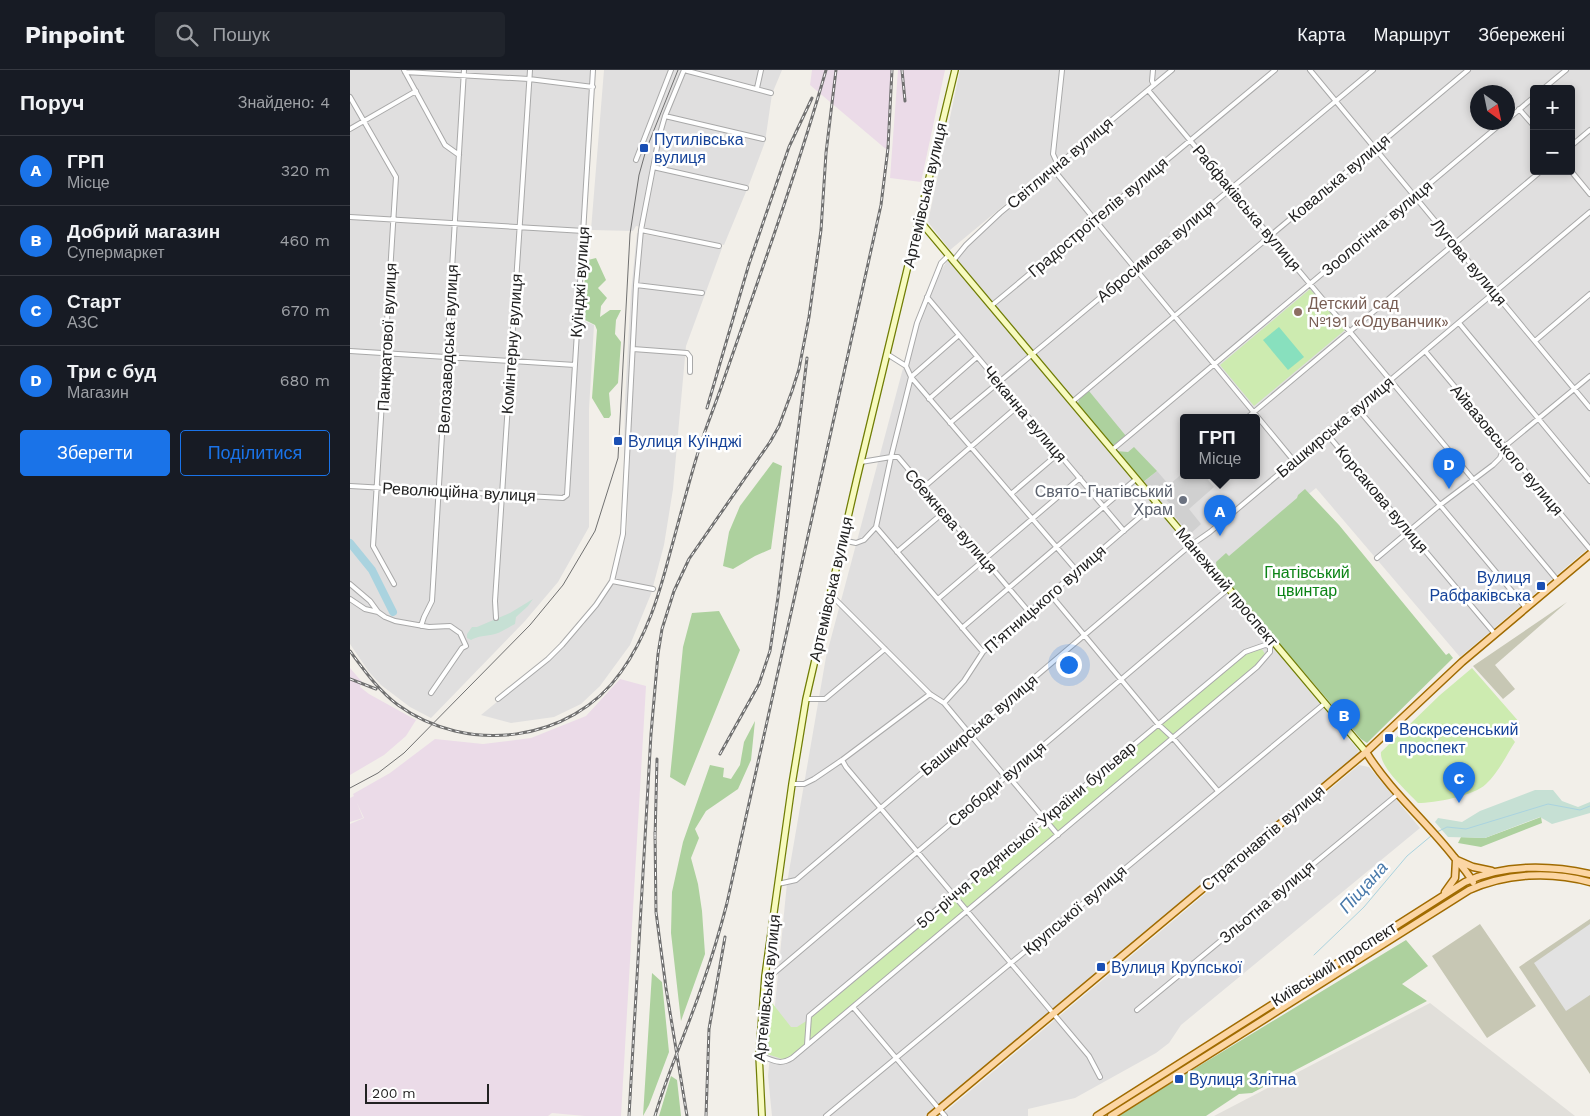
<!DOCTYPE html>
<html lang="uk">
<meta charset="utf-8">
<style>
:root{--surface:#171b24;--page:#20242c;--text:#f1f3f6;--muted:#9ea1a6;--line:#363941;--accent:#1a73e8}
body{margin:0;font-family:"Work Sans",sans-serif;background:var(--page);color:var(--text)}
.controls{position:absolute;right:15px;top:15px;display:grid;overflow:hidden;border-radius:5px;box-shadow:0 2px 8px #0003}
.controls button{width:45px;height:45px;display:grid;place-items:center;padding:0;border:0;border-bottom:1px solid var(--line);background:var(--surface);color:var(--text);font:25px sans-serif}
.compass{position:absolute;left:1120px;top:15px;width:45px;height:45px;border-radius:50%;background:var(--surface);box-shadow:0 2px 8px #0003;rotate:147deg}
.scale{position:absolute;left:15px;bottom:12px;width:124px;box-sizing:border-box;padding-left:5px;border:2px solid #222;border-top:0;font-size:14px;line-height:18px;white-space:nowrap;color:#222;-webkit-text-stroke:4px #fff;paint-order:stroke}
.you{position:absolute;left:718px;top:594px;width:18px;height:18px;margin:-12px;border:4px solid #fff;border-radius:50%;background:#1a73e8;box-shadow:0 0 0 8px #1a73e833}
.badge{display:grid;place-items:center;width:32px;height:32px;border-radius:50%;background:var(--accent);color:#fff;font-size:16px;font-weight:700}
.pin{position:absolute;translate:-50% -41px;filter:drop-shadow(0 1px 2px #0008)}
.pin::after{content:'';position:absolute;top:26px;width:18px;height:15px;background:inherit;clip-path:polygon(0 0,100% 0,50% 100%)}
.popup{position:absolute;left:830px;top:344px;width:80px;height:65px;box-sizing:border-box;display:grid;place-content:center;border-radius:5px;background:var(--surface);filter:drop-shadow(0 1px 4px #0005);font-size:16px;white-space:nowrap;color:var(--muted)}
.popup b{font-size:19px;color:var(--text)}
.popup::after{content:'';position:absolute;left:50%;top:100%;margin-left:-10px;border:10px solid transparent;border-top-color:var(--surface)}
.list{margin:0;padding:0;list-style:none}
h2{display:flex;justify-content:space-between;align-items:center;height:65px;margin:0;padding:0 20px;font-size:21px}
h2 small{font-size:16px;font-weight:400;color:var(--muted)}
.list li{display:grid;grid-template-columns:32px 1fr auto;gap:15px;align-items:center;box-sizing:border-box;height:70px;padding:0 20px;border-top:1px solid var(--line)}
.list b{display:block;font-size:19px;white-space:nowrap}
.list p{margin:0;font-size:16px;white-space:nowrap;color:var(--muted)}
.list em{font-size:16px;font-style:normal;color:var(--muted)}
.actions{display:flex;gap:10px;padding:15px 20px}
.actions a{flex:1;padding:11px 0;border:1px solid var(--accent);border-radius:5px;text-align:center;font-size:18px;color:var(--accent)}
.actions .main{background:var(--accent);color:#fff}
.icon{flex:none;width:28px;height:28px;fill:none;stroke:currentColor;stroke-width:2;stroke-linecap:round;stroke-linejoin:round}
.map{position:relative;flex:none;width:1240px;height:1046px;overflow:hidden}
header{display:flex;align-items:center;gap:30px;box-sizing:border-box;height:70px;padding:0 25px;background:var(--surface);border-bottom:1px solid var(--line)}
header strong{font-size:24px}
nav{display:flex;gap:28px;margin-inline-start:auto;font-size:18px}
.search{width:350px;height:45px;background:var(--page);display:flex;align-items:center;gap:12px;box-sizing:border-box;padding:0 18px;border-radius:5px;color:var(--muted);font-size:19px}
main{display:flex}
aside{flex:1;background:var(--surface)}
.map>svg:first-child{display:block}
</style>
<header>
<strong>Pinpoint</strong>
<div class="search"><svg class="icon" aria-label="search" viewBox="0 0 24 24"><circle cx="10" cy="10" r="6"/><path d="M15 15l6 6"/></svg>Пошук</div>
<nav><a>Карта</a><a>Маршрут</a><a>Збережені</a></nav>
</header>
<main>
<aside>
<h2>Поруч<small>Знайдено: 4</small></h2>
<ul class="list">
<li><span class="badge">A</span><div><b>ГРП</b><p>Місце</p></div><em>320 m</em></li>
<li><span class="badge">B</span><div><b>Добрий магазин</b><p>Супермаркет</p></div><em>460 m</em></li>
<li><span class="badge">C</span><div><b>Старт</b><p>АЗС</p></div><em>670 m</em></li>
<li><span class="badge">D</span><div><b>Три с буд</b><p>Магазин</p></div><em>680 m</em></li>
</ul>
<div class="actions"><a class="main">Зберегти</a><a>Поділитися</a></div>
</aside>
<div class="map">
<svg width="1240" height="1046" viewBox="0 0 1240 1046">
<rect width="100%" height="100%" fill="#f2efe9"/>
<path fill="#e0dfdf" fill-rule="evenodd" d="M0 0H245L224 247 244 255 239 339V457L208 512 175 551 81 648 60 637 31 615 19 602 0 574Z
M254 0H432L422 24 415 72 400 112 374 175 286 156 283 161 241 160Z
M610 0H818L600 180 578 152Z
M822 0H1240V477L1110 587 966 418 862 503 1009 681 1005 686 575 1046H422L418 1006 437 813 476 587 552 302 573 229 597 191ZM1184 19H1221V101H1184ZM1128 22H1158V52H1128ZM834 347H906V405H834Z
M287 163 372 178 336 276 323 419 314 475 301 524 280 575 250 616 231 634 204 647 161 653 131 645 208 582 234 554 258 521 266 505 277 459 278 417 274 384 275 331 281 222Z
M1009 695 1019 697 1070 758 831 955 819 973 806 983 725 1028 678 1039V1046H598L595 1042Z"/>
<path fill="#ebdbe8" d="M462 0H542L537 80 460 15Z
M548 0H595L571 112 540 108Z
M0 598 12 612 10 617 19 624 66 650 56 666 34 685 0 705Z
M270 609 296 616 271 1046H235L202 1043 198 1046H0V754L14 748 7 733 13 748 0 752V728L4 726 3 724 40 703 85 669 133 674 181 668 236 646Z"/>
<path fill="#d0d0d0" d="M807 401 819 415 834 402V405H854L864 417 839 439 851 454 840 464 817 437 820 434 810 423 806 426 794 412Z"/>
<path fill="#e1dfda" d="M1080 933 1225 1046H864L1023 963Z"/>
<path fill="#c7c7b4" d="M1217 532 1145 595 1165 619 1153 629 1123 596Z
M1240 849V1004L1169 897Z
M1130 854 1186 936 1137 968 1082 886Z"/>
<path fill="#cdebb0" d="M960 219 995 260 904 336 870 295Z
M912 579 915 584 906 596 442 986 435 990 414 983 419 929 441 957H447L461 948 896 584Z
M1122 598 1170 653 1158 663 1165 672C1156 686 1148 703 1136 714 1124 726 1084 733 1068 733 1058 722 1029 697 1031 682L1090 625Z"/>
<path fill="#add19e" d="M246 188 256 210 248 218 257 228 251 236 250 247 260 240H271L266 250 265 264 271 272 268 313 259 323 261 345 259 348H254L242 328 247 260 245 255 229 247 238 190Z
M739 321 776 366 764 375H760L727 335 730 328Z
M784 377 807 401 792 413 766 381 778 382Z
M423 392 432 396 421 479 405 486 383 499 373 496 379 462 390 436Z
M955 419 989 455 1096 585 1099 583 1103 588 1017 673 1011 669 867 500 866 492 876 483 879 486 947 428 948 425Z
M369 541 390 580 335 716 320 707 333 577 342 543Z
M405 651 401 690 388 719 356 741 345 759 349 768 341 788 348 814 352 841 355 884 331 951 321 863 322 822 333 772 360 695 374 698 373 707 381 709 390 695 394 672Z
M1191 747 1192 753 1131 777 1108 773 1111 767 1135 768Z
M1056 870 1078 896 1052 914 1077 931 902 1023 889 1024 856 1046H767Z
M302 903 312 912 319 982 299 1035 293 1046Z
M321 1006 327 1010 331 1046H309Z"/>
<path fill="#c6e0d4" d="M183 529 178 536 166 547 165 554C159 557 152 562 145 564 137 566 127 566 121 570L117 568V564L122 557H127L160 543Z
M1185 720H1203L1212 731 1228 737 1240 732V743L1202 754 1190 747 1135 768 1098 767 1085 752 1088 748 1112 752 1130 741Z"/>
<path fill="#88e0be" d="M929 257 954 287 938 300 913 270Z"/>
<path fill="#e2e2e2" d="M1240 854V925L1216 941 1184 893Z"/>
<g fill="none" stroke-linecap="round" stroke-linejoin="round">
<path stroke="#aad3df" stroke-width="1" d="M1087 762 1097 757 1116 759 1198 734 1230 740 1240 736
M964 885 1014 837 1057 786 1081 766"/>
<path stroke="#aad3df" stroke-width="8" d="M0 473 22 500 43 542"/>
<defs>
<path id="street" d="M54 0 95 75 109 85
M803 0 802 11 804 15
M960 0 1240 338
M55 2 179 9 243 17
M407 18 411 0
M1193 19 1216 0
M798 20 1208 511
M0 27 46 107 23 476 44 514
M1169 39 1184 56
M315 46 413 69
M1158 49 1184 27
M0 59 66 21
M1221 76 1240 60
M286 90 321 0
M708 95 703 84 712 0
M303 97 396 118
M703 99 944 391
M1221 101 1240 124
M0 147 234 161
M291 160 369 176
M598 186 591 193 567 253 556 296 561 307 727 501
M603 191 616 175 650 143 822 0
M286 215 352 223
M577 227 774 461
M641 236 925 0
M1109 253 1240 411
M1185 271 1240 224
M283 279 337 283 340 287V302
M0 281 225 295
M1075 281 1240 479
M537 284 556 296
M561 307 609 265
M579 329 627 287
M722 332 1118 0
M1007 338 1090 435 1176 538
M898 347 1191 101
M600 353 1023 0
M977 364 1145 564
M762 380 1153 52
M511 392 541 387H548L679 542
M0 416 213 428 217 425 243 0
M573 418 668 336
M661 424 709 383
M526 457 633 582
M492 470 506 473 514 470 526 457 541 387 561 307
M547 482 594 442
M1027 488 1090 435 1143 395 1150 388 1154 377 1240 306
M262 511 303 519
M0 514 20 531 28 542
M700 524 808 654 823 668 868 721
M479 527 485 529 580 624 594 633 653 704 660 708 708 765
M0 529 15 539 28 542 35 547 45 551 79 557 100 556 110 563 116 576 112 578 81 623
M588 529 730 408
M146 548 145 531 180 0
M71 556 74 547 82 531 114 0
M612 558 786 409
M148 629 198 589 212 575 246 535 262 511 273 464 286 215 291 160 309 67 315 46 334 0 421 23
M456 629H475L535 579
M594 633 614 611 633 582 806 433
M492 690 496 697 739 986 750 1007
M442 714H454L464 709 492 690 580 624
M428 814 446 810 837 478 860 462 1240 142
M415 906 423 904 878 519
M503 937 595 1046
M787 940 1048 724
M457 975 459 946 895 582 915 575 921 576
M409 985C423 990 429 996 442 988L907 597 920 582V576
M476 1046 974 634"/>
<path id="secondary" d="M569 150 1016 682
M412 1046 409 985 415 906 442 714 456 629 507 408 605 0"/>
<path id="primary" d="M1016 682C1040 721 1076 751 1104 787 1111 795 1118 803 1123 812
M1107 790 1123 797 1142 801
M1095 822 1105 808 1106 790
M581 1046 1016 682 1112 592 1240 484
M747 1046 1115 812C1153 794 1200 795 1240 804
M761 1046 1119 820C1156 803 1201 801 1240 812"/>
</defs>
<use href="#street" stroke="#a9a9a9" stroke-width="6"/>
<use href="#secondary" stroke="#707d05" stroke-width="8"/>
<use href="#primary" stroke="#a06b00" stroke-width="9"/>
<use href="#street" stroke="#fff" stroke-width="4"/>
<use href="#secondary" stroke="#f7fabf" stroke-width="5.5"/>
<use href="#primary" stroke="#fcd6a4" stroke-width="6"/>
<path stroke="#707070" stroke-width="1" d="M0 718 28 703 54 683 180 555 213 515 245 461 268 388 280 164 289 105 296 80 328 0"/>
<defs>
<path id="rail" d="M552 0 555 31
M357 338 399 194 439 77 462 28
M0 581C14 600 28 620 48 635 117 685 221 673 271 602 297 566 309 525 320 483 330 447 339 411 350 376 357 354 366 333 373 312 409 208 446 105 476 0
M0 609 26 619
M370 684 409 614 420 581 428 527 457 288
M305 762 306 842 316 918 337 1046
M305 769 307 689
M279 1046 301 664 308 584 312 559 324 521 339 489 420 372 429 356 442 321 449 299 459 247 471 160 476 83 486 0
M305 1046C318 1001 338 958 353 913 362 887 370 860 377 833L531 135 538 78 542 0
M356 1046 359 959 375 867"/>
</defs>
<use href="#rail" stroke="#707070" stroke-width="3"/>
<use href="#rail" stroke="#fff" stroke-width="1" stroke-dasharray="4" stroke-linecap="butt"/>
</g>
<g fill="#1a4fb4" stroke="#fff" stroke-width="2">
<rect x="289" y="73" width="10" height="10" rx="2.5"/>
<rect x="263" y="366" width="10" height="10" rx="2.5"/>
<rect x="1186" y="511" width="10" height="10" rx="2.5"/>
<rect x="1034" y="663" width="10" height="10" rx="2.5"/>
<rect x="746" y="892" width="10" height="10" rx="2.5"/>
<rect x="824" y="1004" width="10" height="10" rx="2.5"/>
</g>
<circle fill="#8d6e63" stroke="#fff" stroke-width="2" cx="948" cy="242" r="5"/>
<circle fill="#6b7280" stroke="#fff" stroke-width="2" cx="833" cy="430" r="5"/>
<g text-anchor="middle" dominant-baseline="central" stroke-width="5" stroke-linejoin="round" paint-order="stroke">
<g font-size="16" fill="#164399" stroke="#fff" text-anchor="start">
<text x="304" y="69">Путилівська<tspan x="304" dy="18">вулиця</tspan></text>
<text x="278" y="371">Вулиця Куїнджі</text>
<text x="1181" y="507" text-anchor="end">Вулиця<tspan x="1181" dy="18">Рабфаківська</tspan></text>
<text x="1049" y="659">Воскресенський<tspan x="1049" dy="18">проспект</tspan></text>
<text x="761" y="897">Вулиця Крупської</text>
<text x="839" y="1009">Вулиця Злітна</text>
</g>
<g font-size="16" fill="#222" stroke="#fff">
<text transform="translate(710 93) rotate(-40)">Світлична вулиця</text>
<text transform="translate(989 108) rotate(-40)">Ковалька вулиця</text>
<text transform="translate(575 125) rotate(-77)">Артемівська вулиця</text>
<text transform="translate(897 138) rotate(50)">Рабфаківська вулиця</text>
<text transform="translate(748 147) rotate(-40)">Градостроїтелiв вулиця</text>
<text transform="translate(1027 158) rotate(-40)">Зоологічна вулиця</text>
<text transform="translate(806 181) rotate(-40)">Абросимова вулиця</text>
<text transform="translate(1119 192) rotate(50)">Лугова вулиця</text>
<text transform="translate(230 212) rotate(-86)">Куїнджі вулиця</text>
<text transform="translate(37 267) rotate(-87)">Панкратової вулиця</text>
<text transform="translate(162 274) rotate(-86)">Комінтерну вулиця</text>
<text transform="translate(98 279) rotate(-87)">Велозаводська вулиця</text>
<text transform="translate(675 344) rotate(50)">Чеканна вулиця</text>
<text transform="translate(985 357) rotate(-40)">Башкирська вулиця</text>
<text transform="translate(1157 380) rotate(50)">Айвазовського вулиця</text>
<text transform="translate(109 422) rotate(3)">Революційна вулиця</text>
<text transform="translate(1032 429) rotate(50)">Корсакова вулиця</text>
<text transform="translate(601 451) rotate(49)">Сбежнєва вулиця</text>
<text transform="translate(877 517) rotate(50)">Манежний проспект</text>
<text transform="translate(481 519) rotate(-77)">Артемівська вулиця</text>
<text transform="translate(695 529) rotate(-41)">П’ятницького вулиця</text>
<text transform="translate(629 655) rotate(-40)">Башкирська вулиця</text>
<text transform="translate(647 714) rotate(-40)">Свободи вулиця</text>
<text transform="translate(676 765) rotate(-40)">50-річчя Радянської України бульвар</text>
<text transform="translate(913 768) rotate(-40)">Стратонавтів вулиця</text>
<text transform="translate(917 832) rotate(-40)">Зльотна вулиця</text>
<text transform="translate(725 840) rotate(-40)">Крупської вулиця</text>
<text transform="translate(984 894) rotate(-32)">Київський проспект</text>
<text transform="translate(417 918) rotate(-84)">Артемівська вулиця</text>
</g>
<g font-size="16" fill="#785e54" stroke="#fff" text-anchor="start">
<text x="958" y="233">Детский сад<tspan x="958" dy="18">№191 «Одуванчик»</tspan></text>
</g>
<g font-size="16" fill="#5b616d" stroke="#fff" text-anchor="end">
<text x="823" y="421">Свято-Гнатівський<tspan x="823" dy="18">Храм</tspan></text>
</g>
<g font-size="16" fill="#0c8416" stroke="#fff">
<text x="957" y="502">Гнатівський<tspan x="957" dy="18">цвинтар</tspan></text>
</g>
<g font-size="18" font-style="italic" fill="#4a7aab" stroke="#fff">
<text transform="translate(1013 817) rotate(-48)">Піщана</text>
</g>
</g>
</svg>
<div class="controls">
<button>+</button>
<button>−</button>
</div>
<svg class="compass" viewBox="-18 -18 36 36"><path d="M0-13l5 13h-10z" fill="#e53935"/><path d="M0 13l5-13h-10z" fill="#9ea1a6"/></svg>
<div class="scale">200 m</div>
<div class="you"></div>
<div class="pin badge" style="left:870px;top:466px">A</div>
<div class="popup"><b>ГРП</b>Місце</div>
<div class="pin badge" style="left:994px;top:670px">B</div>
<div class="pin badge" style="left:1109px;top:733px">C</div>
<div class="pin badge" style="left:1099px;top:419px">D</div>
</div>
</main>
